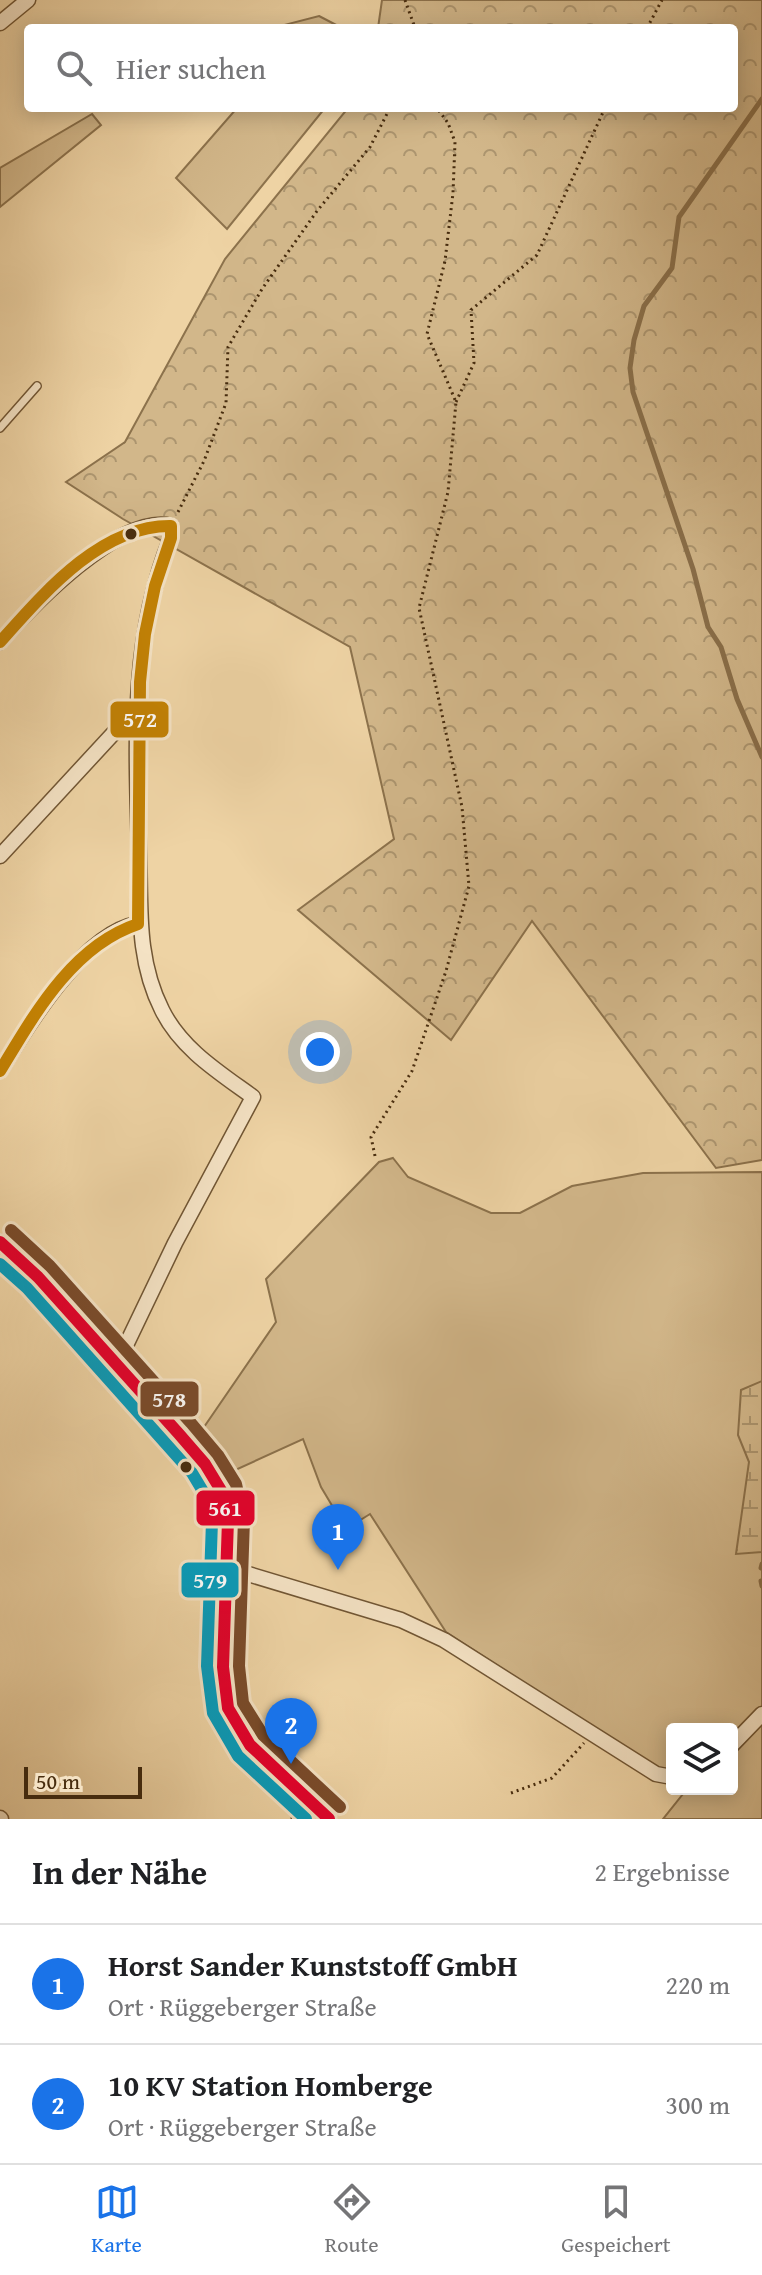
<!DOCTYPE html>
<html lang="de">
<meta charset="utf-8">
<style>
:root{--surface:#fff;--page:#f6f6f6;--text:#202124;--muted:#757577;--line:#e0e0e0;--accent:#1a73e8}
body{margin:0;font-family:"Gentium Book Plus",serif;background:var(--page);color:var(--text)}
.controls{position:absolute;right:24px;bottom:24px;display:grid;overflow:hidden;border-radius:8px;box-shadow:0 4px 20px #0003}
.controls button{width:72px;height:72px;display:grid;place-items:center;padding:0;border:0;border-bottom:2px solid var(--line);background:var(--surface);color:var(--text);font:40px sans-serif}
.scale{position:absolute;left:24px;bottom:20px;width:118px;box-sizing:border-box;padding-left:8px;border:4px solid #472c0e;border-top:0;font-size:22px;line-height:28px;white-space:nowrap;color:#472c0e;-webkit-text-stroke:6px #f4e2c4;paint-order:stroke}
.you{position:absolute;left:320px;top:1052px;width:28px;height:28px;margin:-20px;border:6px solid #fff;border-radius:50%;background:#1a73e8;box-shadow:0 0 0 12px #1a73e833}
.badge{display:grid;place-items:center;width:52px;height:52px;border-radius:50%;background:var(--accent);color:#fff;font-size:26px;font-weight:700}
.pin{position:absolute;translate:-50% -66px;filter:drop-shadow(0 2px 4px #0008)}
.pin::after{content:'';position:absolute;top:42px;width:28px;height:24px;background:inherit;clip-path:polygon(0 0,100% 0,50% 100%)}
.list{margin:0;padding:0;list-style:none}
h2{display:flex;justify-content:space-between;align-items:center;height:104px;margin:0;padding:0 32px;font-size:34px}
h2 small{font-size:26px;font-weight:400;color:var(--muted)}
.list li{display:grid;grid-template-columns:52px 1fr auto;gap:24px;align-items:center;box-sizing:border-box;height:120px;padding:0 32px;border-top:2px solid var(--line)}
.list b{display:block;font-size:30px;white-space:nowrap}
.list p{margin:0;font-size:26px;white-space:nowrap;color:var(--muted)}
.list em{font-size:26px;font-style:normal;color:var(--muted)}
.icon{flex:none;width:44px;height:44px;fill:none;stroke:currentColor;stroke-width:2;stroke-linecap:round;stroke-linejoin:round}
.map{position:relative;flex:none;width:762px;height:1819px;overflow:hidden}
.search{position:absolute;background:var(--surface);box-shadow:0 4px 20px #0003;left:24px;right:24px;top:24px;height:88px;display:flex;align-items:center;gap:20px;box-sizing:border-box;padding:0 28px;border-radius:8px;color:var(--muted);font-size:30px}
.sheet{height:344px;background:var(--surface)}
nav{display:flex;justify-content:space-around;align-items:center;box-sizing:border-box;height:112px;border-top:2px solid var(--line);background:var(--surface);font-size:22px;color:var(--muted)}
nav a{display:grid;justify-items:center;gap:4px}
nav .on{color:var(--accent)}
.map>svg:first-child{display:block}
</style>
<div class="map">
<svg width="762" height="1819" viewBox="0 0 762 1819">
<defs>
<pattern id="forest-crowns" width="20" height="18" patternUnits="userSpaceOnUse" patternTransform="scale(2)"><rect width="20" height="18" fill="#d2b78a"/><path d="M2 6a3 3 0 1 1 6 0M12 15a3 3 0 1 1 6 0" fill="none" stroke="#ac956f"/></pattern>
<pattern id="wetland-marsh" width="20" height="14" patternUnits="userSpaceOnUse" patternTransform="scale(2)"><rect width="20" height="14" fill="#d2b78a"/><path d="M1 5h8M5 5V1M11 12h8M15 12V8" fill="none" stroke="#ac956f"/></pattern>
</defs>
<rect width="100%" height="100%" fill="#eed3a4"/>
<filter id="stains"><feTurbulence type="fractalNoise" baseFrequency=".0025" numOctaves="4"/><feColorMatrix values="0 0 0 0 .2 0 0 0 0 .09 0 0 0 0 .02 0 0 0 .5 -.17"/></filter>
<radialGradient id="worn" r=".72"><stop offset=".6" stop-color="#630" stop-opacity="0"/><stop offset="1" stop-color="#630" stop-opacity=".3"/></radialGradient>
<path fill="#d2b78a" stroke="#8c724c" stroke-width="2" d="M319 16 342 28H282L284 25Z
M237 108H325L227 229 176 178Z
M92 114 101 125 0 207V168Z
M393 1158 408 1177 491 1213H520L572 1186 643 1173 762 1172V1819H663L687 1789H732V1729H672V1779L446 1632 370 1514 346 1529 321 1487 303 1439 231 1472 202 1430 276 1322 266 1279 379 1162Z"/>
<path fill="url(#forest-crowns)" stroke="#8c724c" stroke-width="2" d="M382 0H762V1160L716 1168 532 921 451 1040 298 910 394 839 350 647 123 519 66 482 125 442 225 259 348 108H734V28H378Z"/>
<path fill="url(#wetland-marsh)" stroke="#8c724c" stroke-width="2" d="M762 1381V1552L736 1554 749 1462 738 1435 741 1390Z"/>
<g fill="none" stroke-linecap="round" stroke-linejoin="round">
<path stroke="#896e49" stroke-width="5" d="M762 99 679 217 672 268 644 306 634 340 630 368 633 392 693 569 708 627 721 647 737 699 762 757
M761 1568 762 1564
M761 1581 762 1586"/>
<defs>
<path id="service" d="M0 428 37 386"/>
<path id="minor" d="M0 23 28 0
M0 642C31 607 120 513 171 526V538C130 639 136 743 139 850 141 906 136 959 162 1010 181 1049 220 1073 253 1097L175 1243 117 1364
M0 856 135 710
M0 1071C27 1026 84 932 138 924
M0 1242 38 1277 179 1434 205 1464 222 1492 228 1520 223 1667 228 1708 250 1745 329 1819
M228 1568 401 1620 444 1640 656 1774 672 1777
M732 1745 762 1714
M0 1818 1 1819
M299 1819 308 1800"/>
</defs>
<use href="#service" stroke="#715634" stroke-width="10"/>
<use href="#minor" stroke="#715634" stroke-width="17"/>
<path stroke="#472c0e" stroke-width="3" stroke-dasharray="2 4" stroke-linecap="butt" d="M405 0 415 28
M647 28 662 0
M456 402 474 363 471 310 537 255 605 108
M178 512 204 461 226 403 228 347 262 289 317 211 370 147 390 108
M375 1156 371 1137 412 1071 446 971 469 886 462 807 419 608 448 492 456 402 427 334 445 261 453 193 455 142 448 123 437 108
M511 1793 552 1778 584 1743"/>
<use href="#service" stroke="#f4e2c4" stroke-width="7"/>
<use href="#minor" stroke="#f4e2c4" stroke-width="14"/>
<defs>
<path id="bus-1" d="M0 1242 38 1277 179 1434 205 1464 222 1492 228 1520 223 1667 228 1708 250 1745 329 1819"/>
<path id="bus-2" d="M0 642C43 594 101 525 171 526V538L155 586 145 634 140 682 138 924C72 946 34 1015 0 1071"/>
<path id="bus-3" d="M0 1264 27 1288 192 1473 207 1498 212 1521 207 1666 213 1713 238 1756 306 1819"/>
<path id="bus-4" d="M11 1230 50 1266 191 1423 218 1455 236 1484 244 1519 239 1666 243 1703 263 1735 340 1807"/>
</defs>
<use href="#bus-1" stroke="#f4e2c4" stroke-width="18"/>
<use href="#bus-2" stroke="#f4e2c4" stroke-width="18"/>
<use href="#bus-3" stroke="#f4e2c4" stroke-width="18"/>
<use href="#bus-4" stroke="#f4e2c4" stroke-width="18"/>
<use href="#bus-1" stroke="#e4002b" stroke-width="12"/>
<use href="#bus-2" stroke="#c28104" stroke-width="12"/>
<use href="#bus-3" stroke="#079cbb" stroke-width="12"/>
<use href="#bus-4" stroke="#7a4b2a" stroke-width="12"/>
</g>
<g fill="#472c0e" stroke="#f4e2c4" stroke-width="3">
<circle cx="131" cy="534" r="7"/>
<circle cx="186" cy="1467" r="7"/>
</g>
<g stroke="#f4e2c4" stroke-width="3">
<rect x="109" y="700" width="61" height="39" rx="8" fill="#c28104"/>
<rect x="139" y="1380" width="61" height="38" rx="8" fill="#7a4b2a"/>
<rect x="195" y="1489" width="61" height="38" rx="8" fill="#e4002b"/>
<rect x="180" y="1561" width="60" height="38" rx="8" fill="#079cbb"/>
</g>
<g font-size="22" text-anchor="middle" font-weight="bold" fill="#fff">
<text x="140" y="727">572</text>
<text x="169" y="1407">578</text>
<text x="225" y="1516">561</text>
<text x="210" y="1588">579</text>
</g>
<rect width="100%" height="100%" filter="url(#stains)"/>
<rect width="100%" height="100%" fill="url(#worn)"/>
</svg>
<div class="controls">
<button><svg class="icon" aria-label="layers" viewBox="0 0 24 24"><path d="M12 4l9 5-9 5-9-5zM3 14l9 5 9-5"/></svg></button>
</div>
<div class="scale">50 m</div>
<div class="you"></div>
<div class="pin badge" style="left:338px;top:1570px">1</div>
<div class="pin badge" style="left:291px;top:1764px">2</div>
<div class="search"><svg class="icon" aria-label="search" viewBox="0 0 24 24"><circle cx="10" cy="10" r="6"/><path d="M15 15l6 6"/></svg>Hier suchen</div>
</div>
<section class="sheet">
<h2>In der Nähe<small>2 Ergebnisse</small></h2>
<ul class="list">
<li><span class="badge">1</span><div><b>Horst Sander Kunststoff GmbH</b><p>Ort · Rüggeberger Straße</p></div><em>220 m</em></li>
<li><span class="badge">2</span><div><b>10 KV Station Homberge</b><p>Ort · Rüggeberger Straße</p></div><em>300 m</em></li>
</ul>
</section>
<nav>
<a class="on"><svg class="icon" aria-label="map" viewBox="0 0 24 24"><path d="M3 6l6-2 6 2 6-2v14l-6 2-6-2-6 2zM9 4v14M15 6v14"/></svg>Karte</a>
<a><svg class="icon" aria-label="directions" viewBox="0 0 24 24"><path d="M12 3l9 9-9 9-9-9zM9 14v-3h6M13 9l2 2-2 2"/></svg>Route</a>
<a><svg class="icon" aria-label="saved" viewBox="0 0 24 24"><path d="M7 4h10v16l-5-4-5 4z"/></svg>Gespeichert</a>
</nav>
